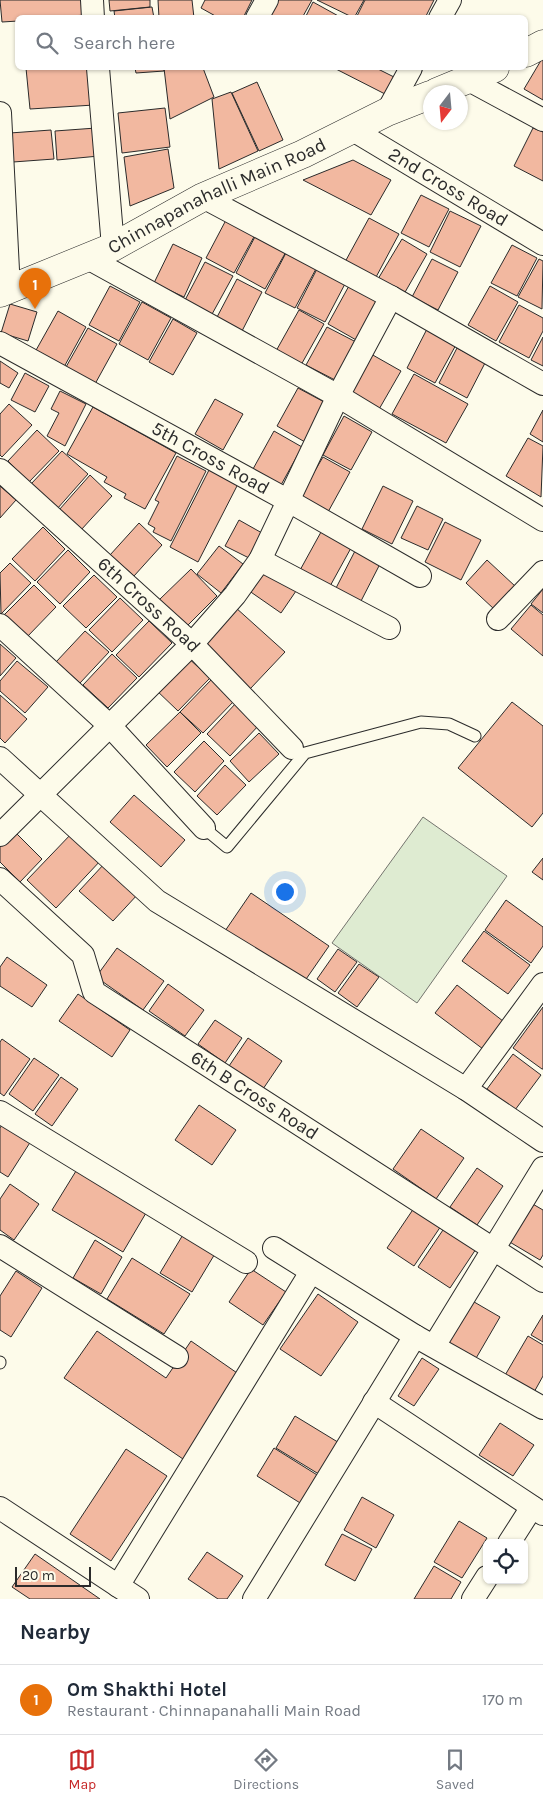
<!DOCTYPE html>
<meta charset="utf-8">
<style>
:root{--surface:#fff;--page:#f6f6f7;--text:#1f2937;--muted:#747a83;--line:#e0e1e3;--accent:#c62828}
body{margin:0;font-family:Karla,sans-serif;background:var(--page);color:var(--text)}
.controls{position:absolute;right:15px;bottom:15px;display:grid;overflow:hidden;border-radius:8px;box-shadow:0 1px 4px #0004}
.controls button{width:45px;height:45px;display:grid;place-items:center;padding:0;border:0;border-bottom:1px solid var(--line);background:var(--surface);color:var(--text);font:25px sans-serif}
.compass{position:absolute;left:423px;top:85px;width:45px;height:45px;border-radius:50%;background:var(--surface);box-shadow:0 1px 4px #0004;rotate:196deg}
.scale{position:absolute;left:15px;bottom:12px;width:76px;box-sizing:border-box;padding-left:5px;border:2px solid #2b2b2b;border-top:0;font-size:14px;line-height:18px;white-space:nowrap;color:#2b2b2b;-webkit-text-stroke:4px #fdfbea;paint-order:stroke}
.you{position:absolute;left:284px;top:891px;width:18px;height:18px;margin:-12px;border:4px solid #fff;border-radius:50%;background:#1a73e8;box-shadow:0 0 0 8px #1a73e833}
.badge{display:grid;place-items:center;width:32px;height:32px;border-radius:50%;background:var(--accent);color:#fff;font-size:16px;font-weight:700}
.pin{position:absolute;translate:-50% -41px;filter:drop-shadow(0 1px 2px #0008)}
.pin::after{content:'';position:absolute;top:26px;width:18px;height:15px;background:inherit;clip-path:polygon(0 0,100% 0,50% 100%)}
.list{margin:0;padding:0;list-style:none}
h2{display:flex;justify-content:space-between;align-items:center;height:65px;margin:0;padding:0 20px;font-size:21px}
h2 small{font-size:16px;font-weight:400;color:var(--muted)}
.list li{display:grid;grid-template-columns:32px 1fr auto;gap:15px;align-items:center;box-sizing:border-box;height:70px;padding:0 20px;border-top:1px solid var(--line)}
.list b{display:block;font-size:19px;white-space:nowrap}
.list p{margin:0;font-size:16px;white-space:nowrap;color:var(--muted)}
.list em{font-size:16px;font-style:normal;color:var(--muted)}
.icon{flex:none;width:28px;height:28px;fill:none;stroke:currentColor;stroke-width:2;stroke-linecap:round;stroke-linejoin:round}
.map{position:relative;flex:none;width:543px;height:1599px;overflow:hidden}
.search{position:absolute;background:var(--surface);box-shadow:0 1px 4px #0004;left:15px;right:15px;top:15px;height:55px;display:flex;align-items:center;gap:12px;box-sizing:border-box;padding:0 18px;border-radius:8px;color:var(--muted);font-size:19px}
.sheet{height:135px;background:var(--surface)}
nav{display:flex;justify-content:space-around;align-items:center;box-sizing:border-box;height:70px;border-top:1px solid var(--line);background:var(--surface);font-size:14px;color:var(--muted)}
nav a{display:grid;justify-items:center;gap:2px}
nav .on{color:var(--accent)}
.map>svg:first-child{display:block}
</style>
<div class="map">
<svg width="543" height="1599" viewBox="0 0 543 1599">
<rect width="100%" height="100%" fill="#fdfbea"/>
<path fill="#deebd1" stroke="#74746e" d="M423 817 507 876 417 1003 332 943Z"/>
<path fill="#f2b8a0" stroke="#2b2b2b" d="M0 0H89L90 15 18 18V21L2 22Z
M109 0H150V7L110 11Z
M158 0H192L194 18H159Z
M205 0H252L243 18H219L201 8Z
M276 0H312L302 18H267Z
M317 0H364L354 18Z
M365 0H434L425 18H356Z
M313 2 342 18H305Z
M152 7 154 18H115L114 11Z
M543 57V100L524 89Z
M26 68H92L94 105 30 109Z
M135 68H164V71L136 73Z
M164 68H203L214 97 170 119Z
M334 68H376L394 77 385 94Z
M257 82 283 140 259 151 232 93Z
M231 92 258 151 219 169 212 99Z
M165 108 170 147 122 153 118 113Z
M96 128 99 156 57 160 55 131Z
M533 128 543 132V181L514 166Z
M51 130 54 159 13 162 10 133Z
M168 149 174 188 130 206 124 157Z
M353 160 391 180 371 215 303 180Z
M421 195 449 209 429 247 401 233Z
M450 211 481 226 460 267 430 252Z
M369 218 399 234 375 279 345 262Z
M226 220 255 235 234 273 206 258Z
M257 233 287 250 265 289 236 273Z
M402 239 427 254 404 294 378 279Z
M173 244 202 258 184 297 154 283Z
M512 245 537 258 517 296 491 283Z
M287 251 317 267 295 308 265 293Z
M432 259 458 272 438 310 412 297Z
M539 259 543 261 542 309 518 297Z
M205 262 233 276 211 316 184 302Z
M318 267 346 282 325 322 297 308Z
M237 279 262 292 241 333 216 319Z
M350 284 380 301 358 341 328 324Z
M110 286 140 302 119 341 89 325Z
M490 286 518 302 496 341 468 325Z
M142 302 171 318 148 360 119 344Z
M10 304 37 312 28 341 1 333Z
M519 305 543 318V331L529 358 499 342Z
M299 310 324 324 301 365 276 351Z
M58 311 86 327 64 367 35 352Z
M173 319 197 333 173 375 149 362Z
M327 327 356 342 335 380 306 365Z
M428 327 457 343 435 383 407 368Z
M88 328 117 344 95 384 66 367Z
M543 337V366L531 360Z
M457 348 485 363 467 398 439 383Z
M371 354 401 371 378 411 348 394Z
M0 361 18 373 9 388 0 383Z
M25 373 49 386 35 412 11 400Z
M414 374 468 404 446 443 392 414Z
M298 388 326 403 305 442 277 426Z
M60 391 86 404 65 446 47 436 59 413 51 409Z
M215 399 243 414 223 450 195 434Z
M9 404 32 425 2 457 0 455V414Z
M93 407 176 453 145 509 124 498 126 494 104 482 107 477 67 454Z
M543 410V442L530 434Z
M344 416 372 432 351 470 323 455Z
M37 430 59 451 29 482 8 461Z
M274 431 302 447 281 485 253 469Z
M528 438 543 446 541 497 506 476Z
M62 451 88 474 57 509 31 484Z
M177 456 206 471 171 541 153 532 155 528 148 524 159 502 155 500Z
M323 457 350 472 328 512 300 496Z
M209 470 238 484 198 562 170 547Z
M90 475 112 496 81 530 59 510Z
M0 486 16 500 0 518Z
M383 486 413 501 392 544 362 529Z
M417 506 443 519 428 550 401 538Z
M239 520 262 533 249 558 225 546Z
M445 522 481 540 461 580 425 562Z
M139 523 162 545 134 576 110 555Z
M43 527 65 549 35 581 12 559Z
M321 532 351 548 329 588 299 572Z
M219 546 243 564 221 593 197 574Z
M356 549 381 562 360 603 335 590Z
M68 550 90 572 60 604 37 582Z
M487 560 516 587 494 609 466 583Z
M10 563 31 583 1 614 0 573Z
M259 566 296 591 281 613 245 588Z
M191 569 217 596 186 627 159 600Z
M94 575 117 597 86 628 63 606Z
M34 585 56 607 26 638 3 616Z
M543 589V613L531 604Z
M120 598 143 620 112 652 89 630Z
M531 605 543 615V656L511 629Z
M235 607 285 652 250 689 201 644Z
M149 621 172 643 139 677 116 655Z
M85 631 109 652 80 683 56 662Z
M0 644 16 658 0 676Z
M112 654 137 678 108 708 83 685Z
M185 655 210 678 178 711 154 688Z
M17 661 48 687 25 713 0 691V681Z
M212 679 235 700 203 733 180 712Z
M0 695 27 719 5 743 0 738Z
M237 702 260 724 230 756 207 734Z
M512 702 543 726V813L532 827 458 768Z
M180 712 201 733 167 767 146 745Z
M259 733 279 754 249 782 230 761Z
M204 741 224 761 195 792 174 772Z
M225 765 246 785 217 815 197 796Z
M134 795 185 840 161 867 110 822Z
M13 830 42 859 20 882 0 862V843Z
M73 832 102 859 56 908 27 880Z
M543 858V880L532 872Z
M105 863 138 894 113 921 79 891Z
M251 893 329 946 302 985 225 931Z
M506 900 543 927V946L531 963 485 930Z
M484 931 530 965 508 994 462 961Z
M117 948 164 981 143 1010 96 977Z
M338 949 357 962 335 992 317 979Z
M7 957 47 985 32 1007 0 986V967Z
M359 964 379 977 357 1007 338 993Z
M168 984 204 1010 185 1036 149 1011Z
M457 985 508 1025 487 1052 435 1013Z
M78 994 130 1030 112 1057 59 1021Z
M543 1007V1069H542L513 1048Z
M215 1020 242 1038 225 1063 198 1044Z
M248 1038 282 1061 263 1089 229 1066Z
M2 1039 30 1059 4 1096 0 1093V1042Z
M513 1054 541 1075 515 1110 487 1089Z
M34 1058 59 1075 33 1111 9 1094Z
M61 1077 78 1089 52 1126 35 1114Z
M199 1105 236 1130 212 1165 175 1140Z
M3 1123 31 1141 8 1177 0 1172V1128Z
M421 1129 464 1158 436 1199 393 1169Z
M477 1168 503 1186 477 1225 450 1207Z
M76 1171 146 1213 123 1252 52 1210Z
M10 1184 39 1204 14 1240 0 1230V1199Z
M531 1203 543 1210V1255L540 1260 508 1241Z
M414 1208 441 1226 414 1266 387 1248Z
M445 1227 476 1249 450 1288 418 1267Z
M184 1233 216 1252 192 1292 160 1273Z
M95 1240 122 1257 101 1294 73 1278Z
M132 1258 190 1294 164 1334 107 1299Z
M251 1269 286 1292 263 1325 229 1302Z
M16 1271 42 1288 11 1337 0 1330V1296Z
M318 1294 358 1322 321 1376 280 1349Z
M469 1299 500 1317 475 1360 444 1343Z
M543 1315V1342L531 1335Z
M97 1331 166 1378 191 1341 240 1375 183 1459 64 1378Z
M528 1336 543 1345V1376L533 1394 504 1377Z
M422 1358 439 1369 414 1406 398 1396Z
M295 1416 341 1444 322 1476 276 1448Z
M500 1423 534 1445 513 1476 479 1455Z
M274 1448 322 1478 305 1506 257 1476Z
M126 1449 167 1476 111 1561 70 1534Z
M362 1497 394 1515 376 1548 344 1530Z
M459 1521 487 1538 462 1578 434 1562Z
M342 1534 372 1549 355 1581 325 1565Z
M207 1552 243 1576 227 1599H218L188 1579Z
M35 1554 100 1599H30L12 1587Z
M434 1566 461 1582 451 1599H414Z"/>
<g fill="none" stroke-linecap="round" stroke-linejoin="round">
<defs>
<path id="service" d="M204 828 227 847 305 753 421 722 449 724 475 736
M0 1362V1363"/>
<g id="minor">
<path d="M92 0 93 18"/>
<path d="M257 18 267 0"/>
<path d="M440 18 450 0"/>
<path d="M98 68 113 247"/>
<path d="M469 80 543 120"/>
<path d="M387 112 411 68"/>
<path d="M0 113 9 290"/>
<path id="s1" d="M353 130 543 244"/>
<path d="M203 197 391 297 543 384"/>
<path d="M86 257 338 396 543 520"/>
<path id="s2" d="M0 343 287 500 420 576"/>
<path id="s3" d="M0 470 192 644 292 748"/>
<path d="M260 560 389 628"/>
<path d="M498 619 543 572"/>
<path d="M0 625 110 726 204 828"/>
<path d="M0 758 157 901 466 1089 543 1141"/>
<path d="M0 835 192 644 235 595 260 560 338 396 391 297"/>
<path id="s4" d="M0 879 83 955 94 992 543 1281"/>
<path d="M466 1089 543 984"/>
<path d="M0 1112 246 1262"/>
<path d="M0 1246 177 1357"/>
<path d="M274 1248 415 1336 543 1408"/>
<path d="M434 1346 543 1168"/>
<path d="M374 1402 543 1514"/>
<path d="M0 1508 138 1599"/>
<path d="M509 1543 532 1507"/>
<path d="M118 1586 311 1272"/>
<path d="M254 1599 415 1336"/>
<path d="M473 1599 487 1577"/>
</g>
<g id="tertiary">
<path d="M526 53 543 44"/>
<path d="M437 92 495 68"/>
<path id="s5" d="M0 293 113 247 203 197 303 154 387 112 430 95"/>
</g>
</defs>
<use href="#service" stroke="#2b2b2b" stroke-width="13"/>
<use href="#minor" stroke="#2b2b2b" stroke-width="24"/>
<use href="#tertiary" stroke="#2b2b2b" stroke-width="29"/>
<use href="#service" stroke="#fdfbea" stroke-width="11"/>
<use href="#minor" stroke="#fdfbea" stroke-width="22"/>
<use href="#tertiary" stroke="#fdfbea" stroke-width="28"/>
</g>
<g text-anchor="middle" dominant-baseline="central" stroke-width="4" stroke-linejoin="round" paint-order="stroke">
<g font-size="19" fill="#2b2b2b" stroke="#fdfbea">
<text stroke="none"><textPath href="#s1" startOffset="111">2nd Cross Road</textPath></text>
<text stroke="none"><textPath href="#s5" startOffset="238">Chinnapanahalli Main Road</textPath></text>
<text stroke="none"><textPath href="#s2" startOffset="240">5th Cross Road</textPath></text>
<text stroke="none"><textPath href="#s3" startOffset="201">6th Cross Road</textPath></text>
<text stroke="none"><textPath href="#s4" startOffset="342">6th B Cross Road</textPath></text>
</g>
</g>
</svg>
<div class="controls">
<button><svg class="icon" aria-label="locate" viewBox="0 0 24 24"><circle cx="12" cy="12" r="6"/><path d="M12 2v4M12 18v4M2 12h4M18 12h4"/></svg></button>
</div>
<svg class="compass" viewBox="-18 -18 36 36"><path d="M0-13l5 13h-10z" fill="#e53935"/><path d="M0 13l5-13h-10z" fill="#747a83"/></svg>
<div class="scale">20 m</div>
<div class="you"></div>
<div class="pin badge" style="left:35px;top:309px;background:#e8710a">1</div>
<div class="search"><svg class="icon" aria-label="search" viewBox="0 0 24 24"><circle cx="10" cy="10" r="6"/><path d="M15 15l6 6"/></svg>Search here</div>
</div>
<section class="sheet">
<h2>Nearby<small></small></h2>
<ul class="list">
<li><span class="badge" style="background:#e8710a">1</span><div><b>Om Shakthi Hotel</b><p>Restaurant · Chinnapanahalli Main Road</p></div><em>170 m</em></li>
</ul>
</section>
<nav>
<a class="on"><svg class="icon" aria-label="map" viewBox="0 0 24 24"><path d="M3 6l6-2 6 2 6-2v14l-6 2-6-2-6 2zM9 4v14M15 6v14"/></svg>Map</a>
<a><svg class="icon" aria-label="directions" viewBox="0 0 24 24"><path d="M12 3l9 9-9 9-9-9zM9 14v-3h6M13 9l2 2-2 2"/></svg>Directions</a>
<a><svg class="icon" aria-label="saved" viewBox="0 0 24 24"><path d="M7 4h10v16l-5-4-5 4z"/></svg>Saved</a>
</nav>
